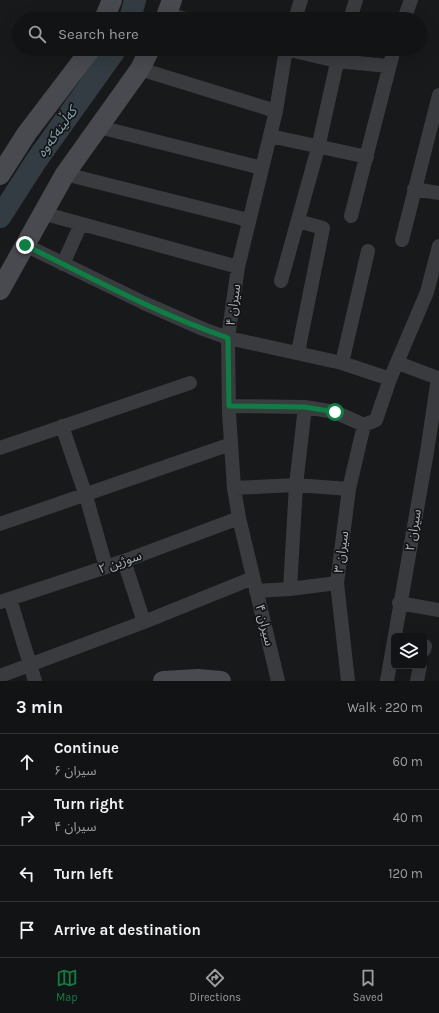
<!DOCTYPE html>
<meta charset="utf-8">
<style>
:root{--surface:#121314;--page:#1b1c1d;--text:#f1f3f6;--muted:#9c9ea0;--line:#313234;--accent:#0b8043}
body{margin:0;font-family:Karla,"Noto Sans Arabic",sans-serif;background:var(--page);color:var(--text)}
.controls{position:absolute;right:12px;bottom:12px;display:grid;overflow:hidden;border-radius:6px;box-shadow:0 4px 16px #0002}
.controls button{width:36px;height:36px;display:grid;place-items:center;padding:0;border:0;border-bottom:1px solid var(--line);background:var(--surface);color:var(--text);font:20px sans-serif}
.stop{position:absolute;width:12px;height:12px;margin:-9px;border:3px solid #0b8043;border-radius:50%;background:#fff}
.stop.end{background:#0b8043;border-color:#fff;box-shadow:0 1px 4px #0008}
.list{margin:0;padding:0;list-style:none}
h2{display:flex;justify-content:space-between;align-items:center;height:52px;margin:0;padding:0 16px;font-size:17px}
h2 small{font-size:13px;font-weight:400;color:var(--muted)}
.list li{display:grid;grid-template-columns:26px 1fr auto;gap:12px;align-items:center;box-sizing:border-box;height:56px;padding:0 16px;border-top:1px solid var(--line)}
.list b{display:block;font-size:15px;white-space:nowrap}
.list p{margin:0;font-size:13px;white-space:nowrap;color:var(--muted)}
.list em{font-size:13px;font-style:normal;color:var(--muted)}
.icon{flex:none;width:22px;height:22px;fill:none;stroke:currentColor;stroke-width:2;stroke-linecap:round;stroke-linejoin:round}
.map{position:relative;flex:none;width:439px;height:681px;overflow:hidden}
.search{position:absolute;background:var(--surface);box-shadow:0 4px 16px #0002;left:12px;right:12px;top:12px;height:44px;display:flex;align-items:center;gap:10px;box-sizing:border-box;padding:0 14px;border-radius:22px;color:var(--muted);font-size:15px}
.sheet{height:276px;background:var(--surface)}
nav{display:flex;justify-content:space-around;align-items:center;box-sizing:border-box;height:56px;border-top:1px solid var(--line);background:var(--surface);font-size:11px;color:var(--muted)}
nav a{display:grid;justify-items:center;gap:2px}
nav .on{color:var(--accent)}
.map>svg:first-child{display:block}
</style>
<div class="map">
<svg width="439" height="681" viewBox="0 0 439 681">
<rect width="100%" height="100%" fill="#18191a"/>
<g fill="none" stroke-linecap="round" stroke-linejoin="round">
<path stroke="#323c42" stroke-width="22" d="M130 19 135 0
M0 217 36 161 116 49"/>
<path stroke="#3a3b3f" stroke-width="14" d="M168 14 185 19
M295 19 301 0
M350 19 356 0
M404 19 411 0
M285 49 337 61 388 66
M140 69 276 111
M99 127 262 168
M270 136 367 157
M65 174 248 220
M414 189 439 193
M42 213 238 267
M351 216 394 49
M402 240 439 95
M25 245 144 303 203 329 228 338 342 363 390 379
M63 264 81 224
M281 281 318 148 340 49
M298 352 323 228 298 221
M342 363 368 251
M398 363 438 378
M229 406 305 407 335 412 364 425
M364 425 376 420 390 379 427 292 439 246
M62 426 86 496 106 567
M0 448 190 383
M234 488 296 485 349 489
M0 524 231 444
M124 561 144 622
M290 589 337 583
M256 591 290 589 296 485 305 407
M10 599 35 681
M0 602 124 561 239 518
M399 603 439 610
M424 650 425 646
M0 676 144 622 253 578
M278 681 239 518 234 488 229 413 228 338 238 267 276 111 286 49
M348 681 337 583 349 489 364 425
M387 681 427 452 438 378
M417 681 420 666"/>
<path stroke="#484a4f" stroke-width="20" d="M104 19 112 0
M165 19 172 0
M0 175 27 133 91 49
M0 290 65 174 140 69 150 49
M163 681 198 679 221 681"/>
</g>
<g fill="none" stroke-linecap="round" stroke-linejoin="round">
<path stroke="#0b8043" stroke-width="5" d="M25 245C91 278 158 314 228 338L229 406 305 407 335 412"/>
</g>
<g text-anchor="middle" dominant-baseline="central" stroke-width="3.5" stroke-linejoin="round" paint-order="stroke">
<g font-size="13" fill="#acb1b9" stroke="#131415">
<text transform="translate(233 305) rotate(-82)">سیران ۴</text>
<text transform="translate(413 530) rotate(-80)">سیران ۲</text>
<text transform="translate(341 552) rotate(-82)">سیران ۳</text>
<text transform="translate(120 562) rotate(-19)">سوژین ۲</text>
<text transform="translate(265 625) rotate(76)">سیران ۴</text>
</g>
<g font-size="14" font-style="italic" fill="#86a0b0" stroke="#131415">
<text transform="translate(57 132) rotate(-54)">کەڵینەکەوە</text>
</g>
</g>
</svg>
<div class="controls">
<button><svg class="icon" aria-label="layers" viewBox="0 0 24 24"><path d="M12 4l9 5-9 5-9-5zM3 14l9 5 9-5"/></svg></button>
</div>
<div class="stop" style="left:335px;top:412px"></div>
<div class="stop end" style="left:25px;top:245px"></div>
<div class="search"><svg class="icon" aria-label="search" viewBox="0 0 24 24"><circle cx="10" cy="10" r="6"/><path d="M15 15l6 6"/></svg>Search here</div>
</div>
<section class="sheet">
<h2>3 min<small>Walk · 220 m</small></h2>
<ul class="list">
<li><svg class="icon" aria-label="ahead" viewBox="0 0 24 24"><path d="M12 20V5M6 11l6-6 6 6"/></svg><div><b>Continue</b><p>سیران ۶</p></div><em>60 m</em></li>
<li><svg class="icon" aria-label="right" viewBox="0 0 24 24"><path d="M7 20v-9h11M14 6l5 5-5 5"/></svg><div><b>Turn right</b><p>سیران ۴</p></div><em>40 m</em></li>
<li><svg class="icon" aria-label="left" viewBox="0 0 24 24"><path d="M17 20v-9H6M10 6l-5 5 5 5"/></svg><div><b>Turn left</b></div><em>120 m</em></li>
<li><svg class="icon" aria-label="arrive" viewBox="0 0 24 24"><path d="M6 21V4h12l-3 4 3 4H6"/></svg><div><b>Arrive at destination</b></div></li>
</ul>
</section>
<nav>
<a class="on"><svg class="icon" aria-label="map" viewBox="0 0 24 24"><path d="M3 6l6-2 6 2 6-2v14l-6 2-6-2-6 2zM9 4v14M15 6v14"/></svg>Map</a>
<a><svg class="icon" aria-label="directions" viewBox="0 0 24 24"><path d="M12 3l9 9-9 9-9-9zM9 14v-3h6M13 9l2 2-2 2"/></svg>Directions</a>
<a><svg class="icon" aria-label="saved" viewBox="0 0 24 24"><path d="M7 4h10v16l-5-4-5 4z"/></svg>Saved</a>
</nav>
